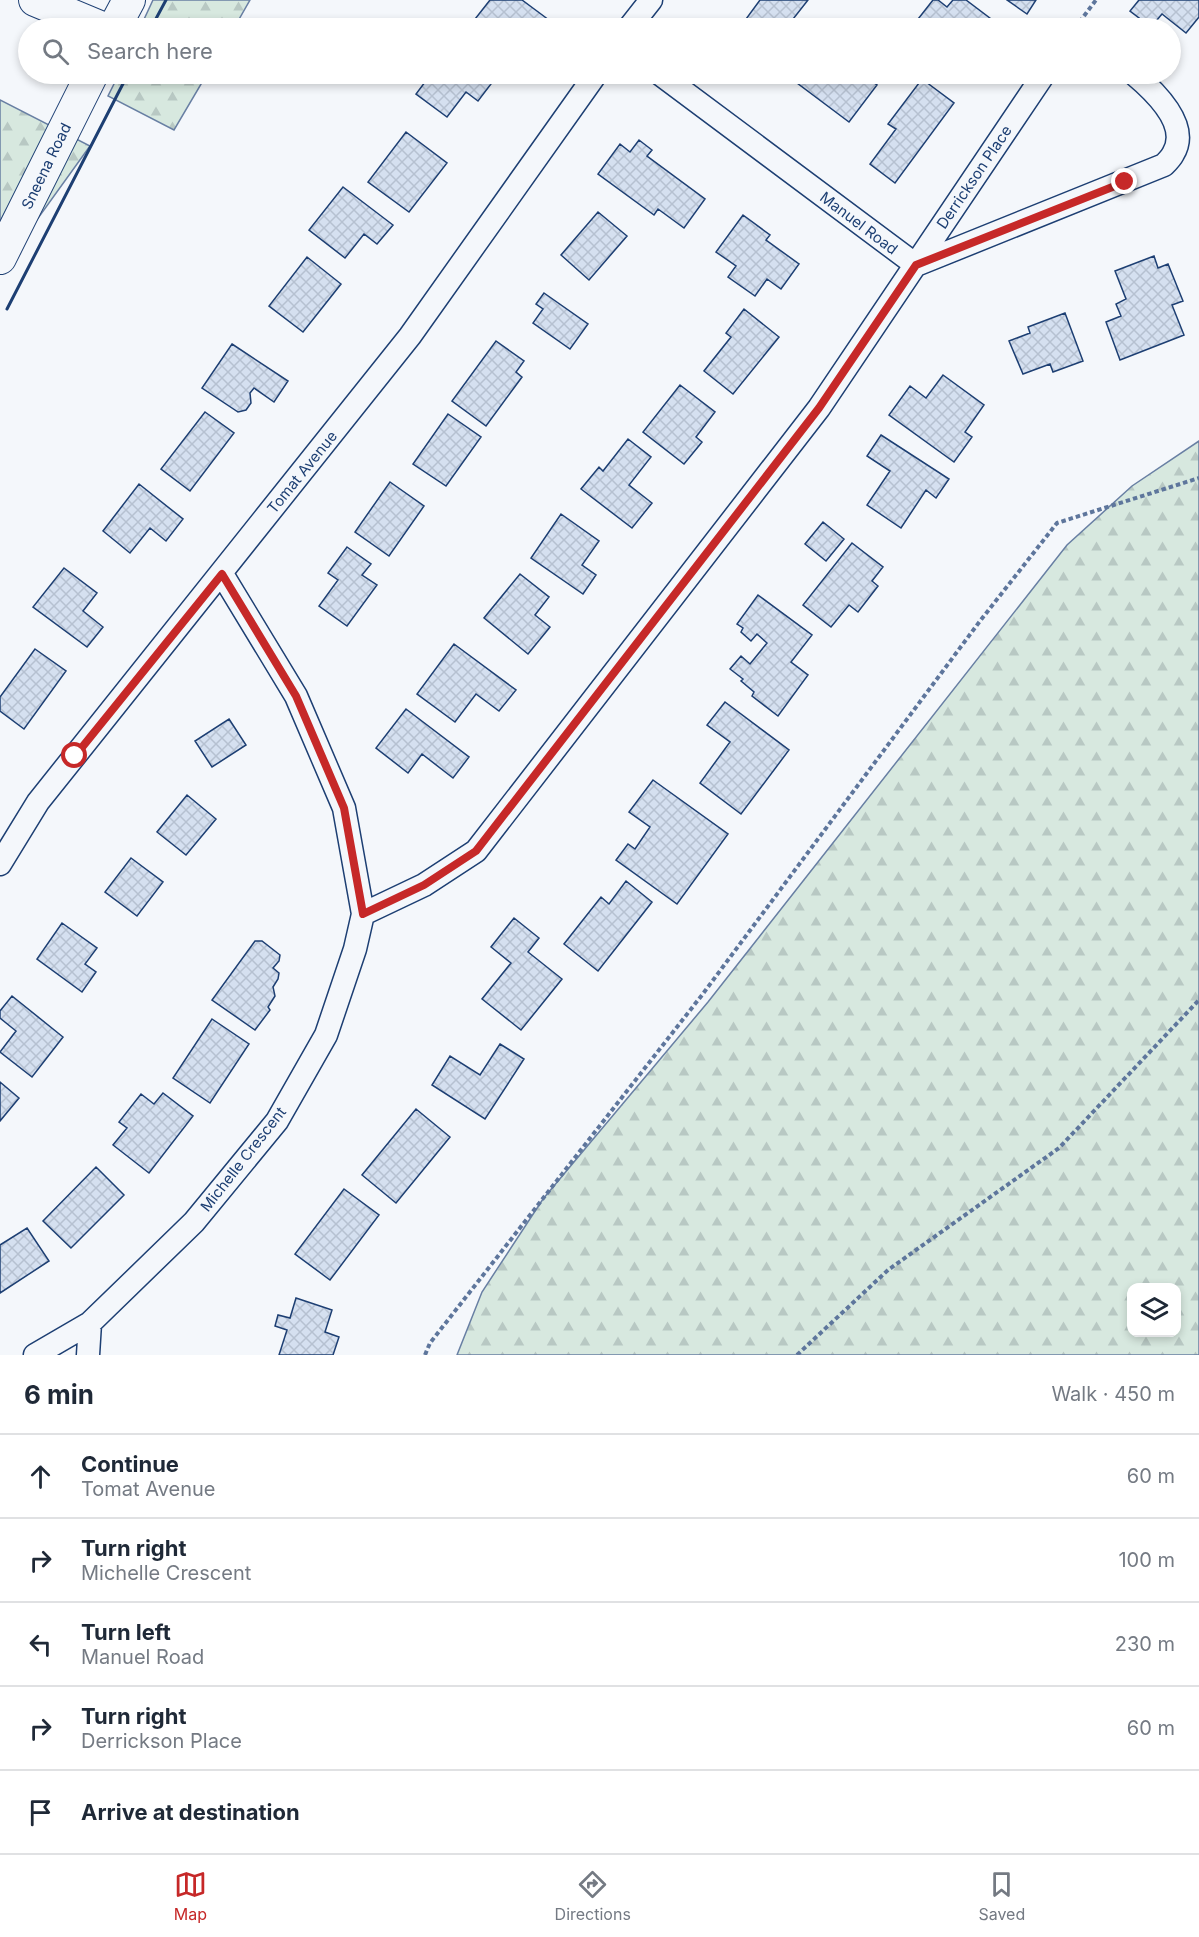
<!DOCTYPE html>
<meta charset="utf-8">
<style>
:root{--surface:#fff;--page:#f6f6f7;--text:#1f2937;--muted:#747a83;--line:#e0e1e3;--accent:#c62828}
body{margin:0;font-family:Inter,sans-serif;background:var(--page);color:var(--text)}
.controls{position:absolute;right:18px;bottom:18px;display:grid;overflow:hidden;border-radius:12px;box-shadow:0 3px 9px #0003}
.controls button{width:54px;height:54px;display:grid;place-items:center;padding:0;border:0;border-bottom:2px solid var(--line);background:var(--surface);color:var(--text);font:30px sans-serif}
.stop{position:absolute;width:18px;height:18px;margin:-14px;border:4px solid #c62828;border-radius:50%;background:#fff}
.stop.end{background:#c62828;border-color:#fff;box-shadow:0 2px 6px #0008}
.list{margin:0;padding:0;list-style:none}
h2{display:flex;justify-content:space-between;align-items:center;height:78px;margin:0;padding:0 24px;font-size:26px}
h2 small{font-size:20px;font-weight:400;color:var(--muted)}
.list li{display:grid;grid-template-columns:39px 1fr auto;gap:18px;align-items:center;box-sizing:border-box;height:84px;padding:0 24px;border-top:2px solid var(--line)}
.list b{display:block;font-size:22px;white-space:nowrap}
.list p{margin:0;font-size:20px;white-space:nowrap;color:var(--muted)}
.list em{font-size:20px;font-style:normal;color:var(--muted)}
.icon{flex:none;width:33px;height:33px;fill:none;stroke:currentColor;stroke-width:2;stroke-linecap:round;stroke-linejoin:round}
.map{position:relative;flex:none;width:1199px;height:1355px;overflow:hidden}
.search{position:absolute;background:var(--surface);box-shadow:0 3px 9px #0003;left:18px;right:18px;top:18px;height:66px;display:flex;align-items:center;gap:15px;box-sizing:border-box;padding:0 21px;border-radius:33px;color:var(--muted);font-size:22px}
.sheet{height:498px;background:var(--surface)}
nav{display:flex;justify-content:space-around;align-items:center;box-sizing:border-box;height:84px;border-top:2px solid var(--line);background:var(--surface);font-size:16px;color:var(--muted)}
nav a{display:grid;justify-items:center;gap:3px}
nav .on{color:var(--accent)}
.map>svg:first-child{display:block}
</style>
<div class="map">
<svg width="1199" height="1355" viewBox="0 0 1199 1355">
<defs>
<pattern id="forest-firs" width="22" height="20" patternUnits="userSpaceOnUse" patternTransform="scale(1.5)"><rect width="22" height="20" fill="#d7e8df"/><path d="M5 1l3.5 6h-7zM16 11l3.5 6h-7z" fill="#b8c8c3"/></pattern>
<pattern id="building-cross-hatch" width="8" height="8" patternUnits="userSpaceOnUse" patternTransform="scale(1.5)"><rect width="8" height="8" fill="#d5e0f0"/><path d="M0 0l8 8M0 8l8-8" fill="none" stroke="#b6c1d1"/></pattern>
</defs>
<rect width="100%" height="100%" fill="#f4f7fb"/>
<path fill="url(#forest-firs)" stroke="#687fa3" stroke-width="1.5" fill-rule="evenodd" d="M153 0H250L234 28H140Z
M119 74H207L174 130 108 96Z
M0 100 90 146 0 271Z
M1199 441V1355H457L482 1292 543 1199 708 1002 1067 545 1132 486ZM1132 1288H1176V1332H1132Z"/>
<path fill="url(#building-cross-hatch)" stroke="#1d3f73" stroke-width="1.5" d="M490 0H522L549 20 542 28H468Z
M760 0H808L786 28H758L746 19Z
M933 0H938L947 7 953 0H966L1003 28H911Z
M1007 0H1036L1027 14Z
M1139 0H1199V17L1186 33 1162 14 1151 27 1130 11Z
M431 74H477L491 84 478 101 466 92 447 117 416 94Z
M785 74H862L877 85 849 122Z
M922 79 954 103 895 183 870 164 896 129 888 124Z
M406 132 447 163 409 212 368 182Z
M639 140 652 150 647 156 705 199 684 228 658 209 654 215 598 174 620 144 630 152Z
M343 187 393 225 377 244 364 234 345 258 309 230Z
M598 212 627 236 589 280 561 255Z
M743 215 770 235 766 240 799 264 781 289 767 279 755 296 728 277 736 266 716 252Z
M1154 256 1158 268 1168 264 1183 301 1172 305 1184 335 1120 360 1106 322 1121 316 1116 304 1126 299 1115 271Z
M307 257 341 284 303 332 269 306Z
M544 293 588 324 570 349 533 323 543 309 536 304Z
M744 309 779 337 733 394 704 371 731 337 726 333Z
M1065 313 1083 361 1053 372 1050 364 1023 374 1009 341 1030 333 1028 327Z
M496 341 524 361 516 372 522 377 486 426 452 401Z
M232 344 288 381 274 402 254 388 250 393 251 403 246 410 238 412 202 388Z
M943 375 984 405 965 432 972 437 954 462 889 415 910 386 926 398Z
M680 385 715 412 696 437 702 442 684 464 643 432Z
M205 412 234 433 190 491 161 469Z
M448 414 481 437 446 486 413 464Z
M881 435 949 479 936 498 926 490 901 528 867 505 890 471 867 456Z
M628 439 651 457 629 485 652 503 632 528 581 489 599 467 603 471Z
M390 482 424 506 389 556 355 532Z
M139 484 183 519 166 541 150 528 130 553 103 531Z
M561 514 599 541 582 565 596 575 583 594 531 558Z
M823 522 844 539 826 561 805 544Z
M852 543 883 567 872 581 878 586 858 612 849 605 831 627 803 605Z
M347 547 371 564 362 575 377 585 347 626 319 606 338 580 328 573Z
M64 568 97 593 83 611 103 627 87 647 33 607Z
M520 574 549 597 535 615 550 627 528 654 484 618Z
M758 595 812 635 791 662 808 675 778 716 752 696 754 692 741 681 743 679 730 669 741 656 750 664 767 643 757 634 751 641 741 632 743 628 737 624Z
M454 644 516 690 499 711 476 694 455 722 417 694Z
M35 649 66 671 24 729 0 711V697Z
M725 702 789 750 741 814 700 783 730 742 707 725Z
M406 709 469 757 453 778 422 754 408 773 376 748Z
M229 719 246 745 212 767 195 741Z
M653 780 728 834 677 904 616 860 628 844 635 849 650 827 629 812Z
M187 795 216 819 186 855 157 832Z
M131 858 163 882 137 916 105 892Z
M626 881 652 902 598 971 564 944 601 897 609 904Z
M514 918 539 938 528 952 562 979 521 1030 482 999 511 963 491 947Z
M62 923 97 948 85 964 96 972 82 992 37 959Z
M255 941H262L280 955 279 961 273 968 279 973 278 979 273 987 275 996 268 1007 270 1010 255 1030 212 1000Z
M12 996 63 1037 32 1077 0 1052 16 1031 0 1018V1011Z
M212 1019 249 1044 210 1103 173 1078Z
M500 1044 524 1059 485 1119 432 1085 450 1056 480 1075Z
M0 1082 19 1098 0 1121Z
M163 1093 193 1116 149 1173 113 1145 127 1128 119 1122 141 1094 154 1104Z
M416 1109 450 1137 396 1203 362 1175Z
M96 1167 124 1195 71 1248 43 1221Z
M344 1189 379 1215 330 1280 295 1254Z
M27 1228 49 1261 0 1293V1245Z
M296 1298 332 1310 325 1332 339 1337 333 1355H279L287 1330 275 1326 278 1315 290 1318Z"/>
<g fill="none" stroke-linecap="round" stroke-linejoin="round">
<defs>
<path id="street" d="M629 28 651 0
M660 74 916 265
M916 265 1164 165C1167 162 1171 158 1173 154 1191 125 1153 90 1134 74
M0 864 38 802 410 336 596 74
M363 914 424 885 476 851 819 408 1044 74
M35 1355 90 1323 194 1222 277 1121 326 1035 355 949 363 914 344 808 296 696 222 574
M88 1355 90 1323"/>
<path id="secondary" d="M35 0 102 28
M114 28 129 0
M0 258 92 74"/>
</defs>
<use href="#street" stroke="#1d3f73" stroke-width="25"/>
<use href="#secondary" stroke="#1d3f73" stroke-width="34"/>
<path stroke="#5e769c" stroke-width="4" stroke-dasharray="4.5 3" stroke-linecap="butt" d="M1075 28 1096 0
M425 1355 430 1343 702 995 980 621 1057 523 1199 478
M797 1355 888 1270 1059 1148 1199 1000"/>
<use href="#street" stroke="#f4f7fb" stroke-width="22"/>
<use href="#secondary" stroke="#f4f7fb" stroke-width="32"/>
<path stroke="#1d3f73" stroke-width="3" d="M151 28 166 0
M7 309 128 74"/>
</g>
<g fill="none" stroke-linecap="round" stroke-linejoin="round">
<path stroke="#c62828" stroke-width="8" d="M75 756 222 574 296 696 344 808 363 914 424 885 476 851 819 408 916 265 1125 182"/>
</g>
<g text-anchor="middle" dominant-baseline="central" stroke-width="4.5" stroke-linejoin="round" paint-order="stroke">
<g font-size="15" fill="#1d3f73" stroke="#f4f7fb">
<text transform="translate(46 166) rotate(-64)">Sneena Road</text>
<text transform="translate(974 177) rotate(-56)">Derrickson Place</text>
<text transform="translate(859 223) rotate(37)">Manuel Road</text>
<text transform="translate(302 472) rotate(-51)">Tomat Avenue</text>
<text transform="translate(243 1159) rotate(-52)">Michelle Crescent</text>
</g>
</g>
</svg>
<div class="controls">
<button><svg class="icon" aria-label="layers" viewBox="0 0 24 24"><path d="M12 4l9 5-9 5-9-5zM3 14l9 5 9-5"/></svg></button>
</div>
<div class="stop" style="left:75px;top:756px"></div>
<div class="stop end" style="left:1125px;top:182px"></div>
<div class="search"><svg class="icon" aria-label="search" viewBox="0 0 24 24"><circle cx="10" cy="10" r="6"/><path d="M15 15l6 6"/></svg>Search here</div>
</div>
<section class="sheet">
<h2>6 min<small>Walk · 450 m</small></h2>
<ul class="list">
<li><svg class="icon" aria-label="ahead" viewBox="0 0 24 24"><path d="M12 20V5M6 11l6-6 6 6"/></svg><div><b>Continue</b><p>Tomat Avenue</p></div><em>60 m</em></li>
<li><svg class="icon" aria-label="right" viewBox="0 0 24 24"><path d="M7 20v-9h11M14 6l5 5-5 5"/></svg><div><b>Turn right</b><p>Michelle Crescent</p></div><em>100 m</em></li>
<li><svg class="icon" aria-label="left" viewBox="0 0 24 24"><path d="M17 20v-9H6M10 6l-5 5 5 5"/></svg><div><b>Turn left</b><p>Manuel Road</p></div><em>230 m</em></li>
<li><svg class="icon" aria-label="right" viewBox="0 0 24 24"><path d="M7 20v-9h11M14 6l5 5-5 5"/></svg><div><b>Turn right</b><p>Derrickson Place</p></div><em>60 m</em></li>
<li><svg class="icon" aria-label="arrive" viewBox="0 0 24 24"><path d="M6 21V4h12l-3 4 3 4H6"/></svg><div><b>Arrive at destination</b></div></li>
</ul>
</section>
<nav>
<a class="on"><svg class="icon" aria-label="map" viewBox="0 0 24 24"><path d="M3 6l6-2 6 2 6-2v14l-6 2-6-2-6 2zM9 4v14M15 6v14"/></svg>Map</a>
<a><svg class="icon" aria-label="directions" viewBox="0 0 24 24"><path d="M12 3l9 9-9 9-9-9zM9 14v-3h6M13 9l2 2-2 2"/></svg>Directions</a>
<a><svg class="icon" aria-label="saved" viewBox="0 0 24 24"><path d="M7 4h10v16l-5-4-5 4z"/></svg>Saved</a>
</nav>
